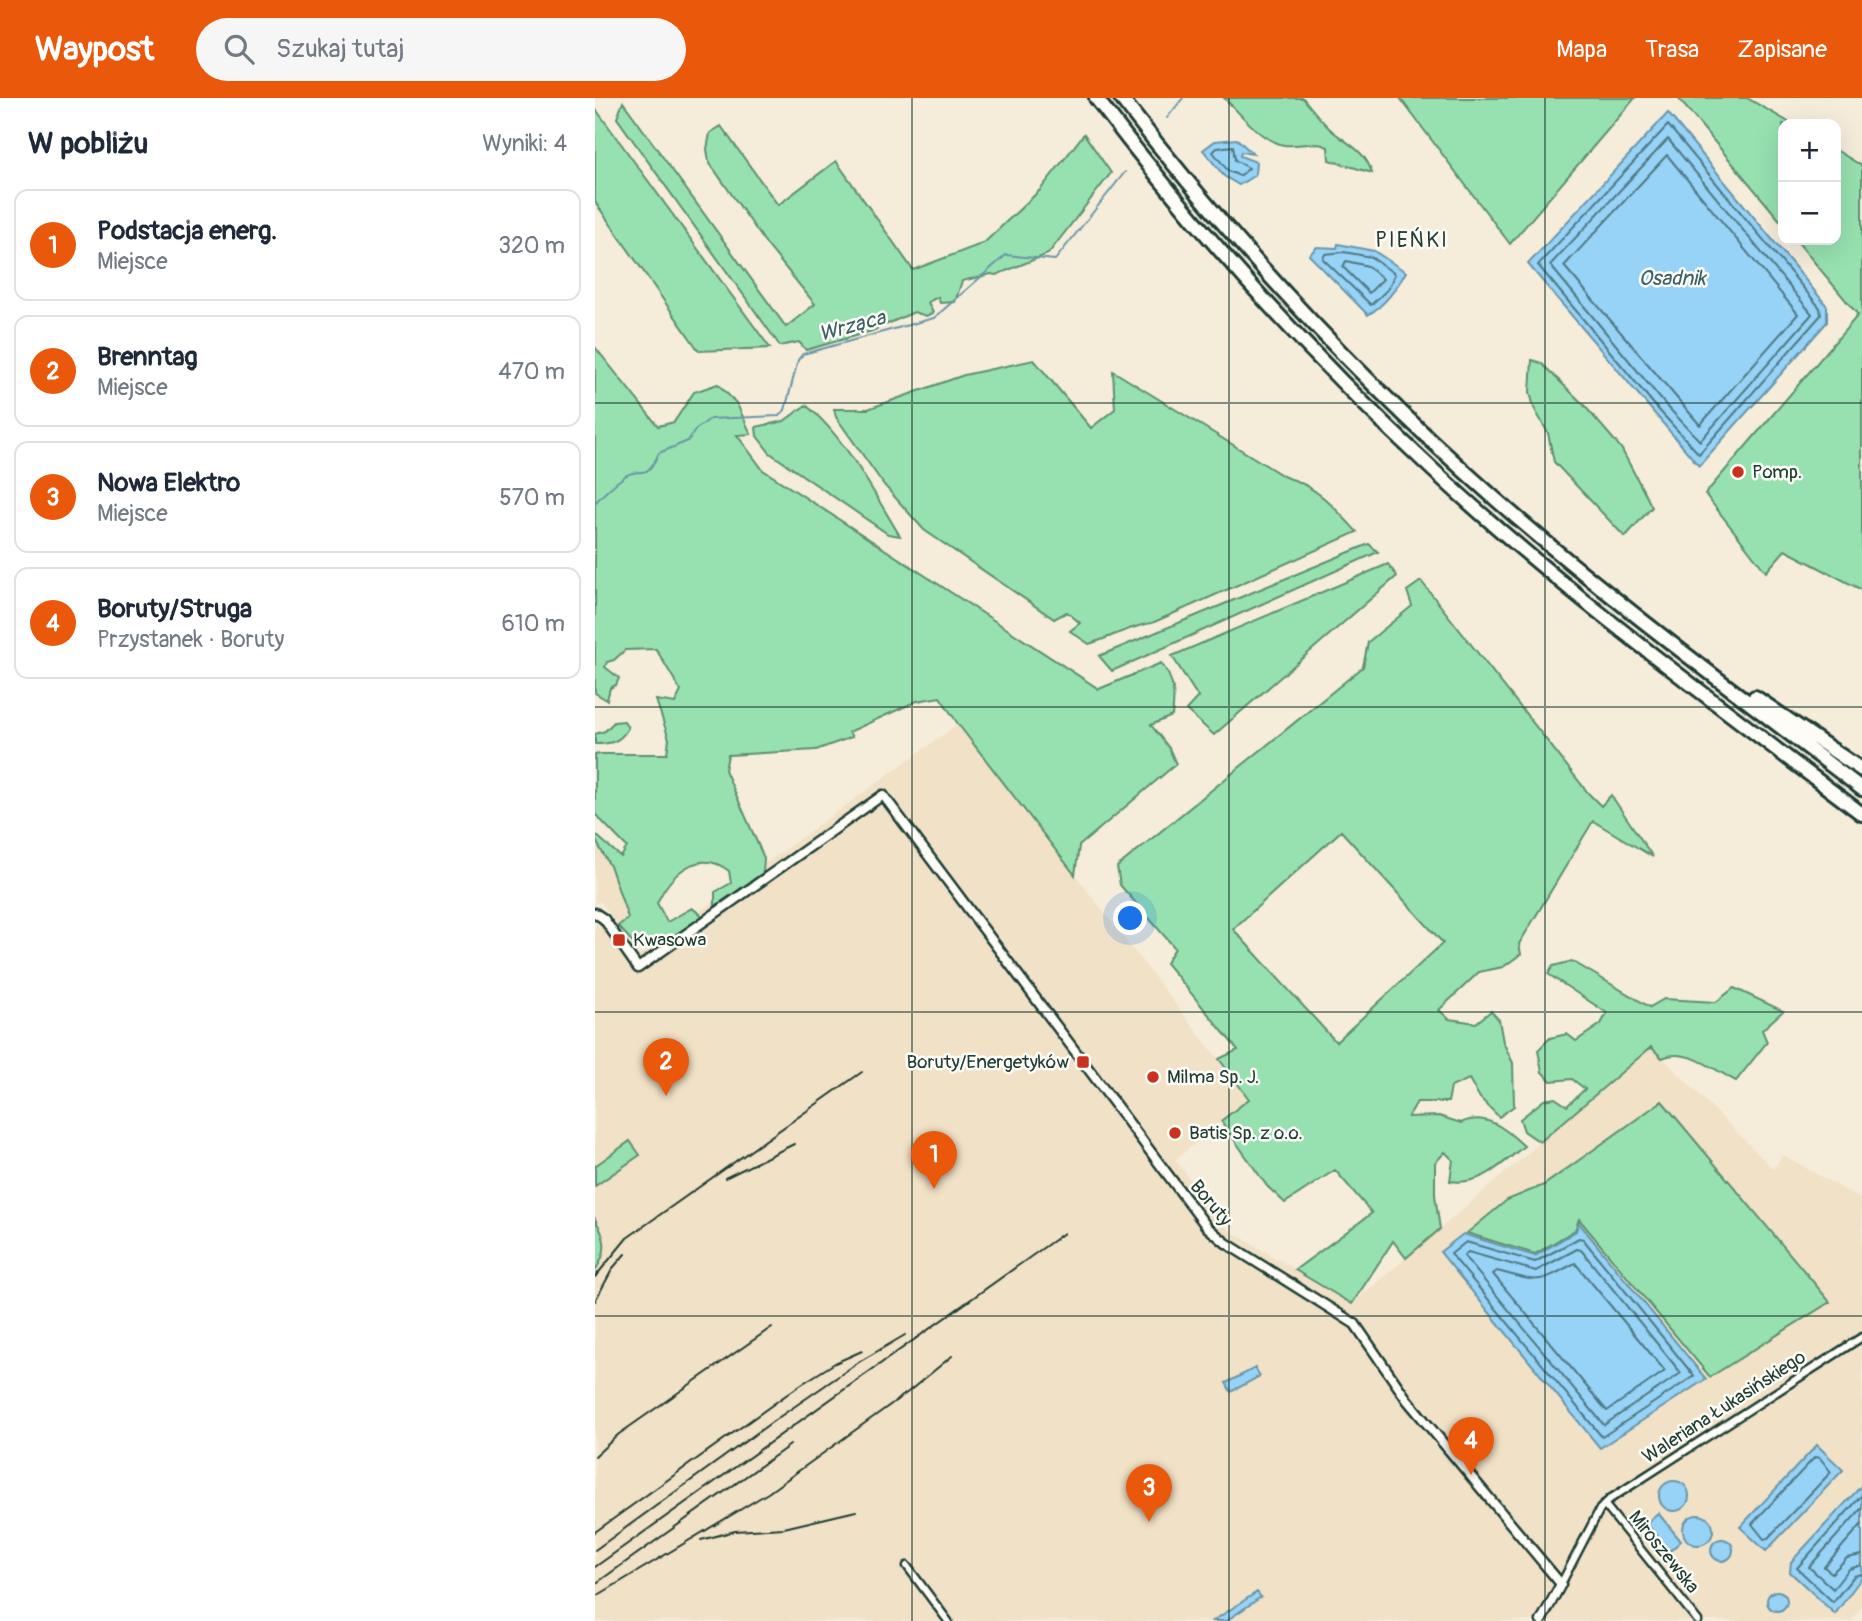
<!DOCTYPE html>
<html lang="pl">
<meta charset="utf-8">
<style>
:root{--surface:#fff;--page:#f6f6f7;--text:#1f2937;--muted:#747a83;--line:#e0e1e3;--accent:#ea580c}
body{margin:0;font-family:Pangolin,sans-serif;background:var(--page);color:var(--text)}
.controls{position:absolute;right:21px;top:21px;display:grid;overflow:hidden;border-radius:14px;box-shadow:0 7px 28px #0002}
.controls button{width:63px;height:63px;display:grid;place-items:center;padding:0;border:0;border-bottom:2px solid var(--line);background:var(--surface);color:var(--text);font:35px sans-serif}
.you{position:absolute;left:536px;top:821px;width:24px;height:24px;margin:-18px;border:5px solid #fff;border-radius:50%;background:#1a73e8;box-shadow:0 0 0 10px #1a73e833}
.badge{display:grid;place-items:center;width:46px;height:46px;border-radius:50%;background:var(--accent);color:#fff;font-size:23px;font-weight:700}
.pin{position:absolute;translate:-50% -58px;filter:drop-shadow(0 2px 4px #0008)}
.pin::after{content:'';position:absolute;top:37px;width:24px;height:21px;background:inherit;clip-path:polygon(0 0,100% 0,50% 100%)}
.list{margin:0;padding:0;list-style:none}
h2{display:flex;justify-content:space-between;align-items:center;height:91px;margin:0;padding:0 28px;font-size:30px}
h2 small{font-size:23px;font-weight:400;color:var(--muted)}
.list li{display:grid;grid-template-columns:46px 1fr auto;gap:21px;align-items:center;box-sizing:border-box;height:112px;margin:0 14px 14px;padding:0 14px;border:2px solid var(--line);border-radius:14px}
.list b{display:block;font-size:26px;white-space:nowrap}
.list p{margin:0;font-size:23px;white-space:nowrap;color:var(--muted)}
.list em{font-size:23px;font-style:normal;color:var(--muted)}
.icon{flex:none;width:38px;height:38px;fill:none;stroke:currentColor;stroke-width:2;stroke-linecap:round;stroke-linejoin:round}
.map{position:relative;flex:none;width:1267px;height:1523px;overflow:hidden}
header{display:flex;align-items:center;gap:42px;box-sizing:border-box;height:98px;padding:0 35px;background:var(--accent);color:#fff}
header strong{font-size:33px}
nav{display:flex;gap:38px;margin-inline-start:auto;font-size:24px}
.search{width:490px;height:63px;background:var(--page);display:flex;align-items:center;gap:18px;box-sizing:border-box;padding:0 24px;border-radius:38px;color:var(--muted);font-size:26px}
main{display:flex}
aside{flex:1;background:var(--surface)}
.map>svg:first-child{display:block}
</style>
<header>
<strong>Waypost</strong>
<div class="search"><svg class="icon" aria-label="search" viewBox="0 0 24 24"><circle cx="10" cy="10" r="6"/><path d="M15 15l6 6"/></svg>Szukaj tutaj</div>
<nav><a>Mapa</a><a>Trasa</a><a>Zapisane</a></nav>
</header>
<main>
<aside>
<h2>W pobliżu<small>Wyniki: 4</small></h2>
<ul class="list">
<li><span class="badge">1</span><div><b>Podstacja energ.</b><p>Miejsce</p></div><em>320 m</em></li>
<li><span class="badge">2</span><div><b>Brenntag</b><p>Miejsce</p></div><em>470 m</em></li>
<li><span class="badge">3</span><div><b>Nowa Elektro</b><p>Miejsce</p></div><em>570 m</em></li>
<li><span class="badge">4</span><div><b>Boruty/Struga</b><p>Przystanek · Boruty</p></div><em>610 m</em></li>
</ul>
</aside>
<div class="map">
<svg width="1267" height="1523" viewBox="0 0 1267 1523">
<rect width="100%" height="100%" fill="#f6ecda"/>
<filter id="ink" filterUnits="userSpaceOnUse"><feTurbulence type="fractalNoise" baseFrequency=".0143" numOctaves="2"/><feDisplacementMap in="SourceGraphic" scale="14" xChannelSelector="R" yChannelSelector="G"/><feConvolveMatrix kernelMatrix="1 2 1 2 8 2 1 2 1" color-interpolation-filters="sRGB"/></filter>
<g filter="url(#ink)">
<path fill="#f1e1c6" d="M363 626 654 1001 580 1062 634 1132 757 1206 1057 949 1178 1071 1188 1057 1267 1102V1508L1256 1523H0V827L8 828 35 864Z
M0 741 16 770 33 820 23 828 5 803 0 805Z"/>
<path fill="#97e1b0" stroke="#5b8f72" stroke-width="2" fill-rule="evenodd" d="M629 0H708C716 10 725 21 734 30 751 46 770 51 777 75L734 62 733 49C719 42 704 49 689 47 666 43 646 16 629 0Z
M805 0H1040L915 146Z
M1083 0H1152L1197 26H1188V126Z
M28 4 191 229 220 206 172 147 114 64 112 51 115 35 126 28 183 107 241 63 318 172 389 145 445 92 489 36 516 75 453 156 401 177 396 176 367 183 360 204 345 205 343 199 333 204 338 215 331 218 319 214 277 233 211 252 204 244 185 248 22 20Z
M0 10 175 250 104 253 0 104Z
M1241 52 1267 68V492L1190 452 1171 474 1110 396 1263 217 1201 142H1241Z
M0 249 63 328 79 324 99 294 123 286 142 306 156 336 142 337 168 372 504 591 566 565C580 583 580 597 577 618L556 627 574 650 581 666 484 748 480 777 363 626 345 599 322 603 254 634 257 639 221 652 133 657 130 672 169 760 168 775 120 808V794L136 785 134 773C103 749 75 777 62 805L72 824 97 810 108 818 63 850 41 848 23 828 33 820 16 770 0 741V736L26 759 32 749 0 716V656H72L74 641 61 602 80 605 86 593 61 551 30 552 19 562 12 564 10 569 24 580 21 587 15 590 12 602 0 595Z
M439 262 496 330 520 311 518 273 690 379C721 387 741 411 762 434L557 525C535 528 515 540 494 546L475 533 485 525 472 514 459 521 329 432 289 387 241 319 239 311H273L369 277Z
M937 262 946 265 988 306 1026 350 1057 409 1030 439 959 364 953 335 939 310 935 294Z
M211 307C251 340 278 394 305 438L293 436 175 355 162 338 161 329 189 323Z
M774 446 783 454 517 573 504 558Z
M793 466 802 478 619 637 591 612 603 599 577 558Z
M826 483 994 696 1006 708 1016 697 1058 759 998 723 924 846 926 856 908 869 884 874 844 912 854 921 881 925 896 913 904 922 908 944 918 965 919 1008 904 1019 885 1000 874 981 856 989 853 1004H822L813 1019 844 1018 866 1025C890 1013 911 1031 929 1048 907 1066 886 1088 855 1083L858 1062 850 1054 840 1065V1097L845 1131 811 1160 798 1143 757 1206 700 1172 777 1115 740 1072 690 1105 672 1088 626 1023 654 1001 624 961 643 952 571 865 580 850 525 787 522 769 768 569 773 544 817 508 812 493ZM746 733 848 845 741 944 638 831Z
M29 623 33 630C25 644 16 646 0 646V636L10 633 19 624Z
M977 863 1055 909 1069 901 1121 904 1139 890 1188 913 1167 932 1172 944 1141 983C1118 971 1092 949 1067 960L1056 949 945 1044 929 1033 925 1021 949 1002 960 1000 972 1008 990 991 977 981 956 983 947 974 943 952 955 940 972 936 981 943 1006 926 1012 915 953 876 958 868Z
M1067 1003 1235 1204 1115 1279 984 1121 980 1132 940 1156 872 1135 912 1102 949 1087Z
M35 1043 45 1057 0 1088V1068Z
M0 1121C12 1142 13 1153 0 1173Z"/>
<path fill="#97d2f7" stroke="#6796a9" stroke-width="2" d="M1073 15 1232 208V224L1104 368 933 166Z
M642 41 658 56 646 54 645 58 661 64 660 77 644 87 629 78 608 52 620 43Z
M743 146 779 153 811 174C800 192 791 206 773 217L714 157 722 149 742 150Z
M984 1125 1111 1281 1005 1350 845 1154 868 1136 940 1158 981 1133Z
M660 1270 665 1278 636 1294 631 1285Z
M1222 1347 1248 1372 1171 1453 1145 1429Z
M1064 1398a15 15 0 1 1 30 0a15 15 0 1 1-30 0Z
M1267 1387V1479L1240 1516 1195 1474 1196 1464Z
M1063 1415 1086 1443 1075 1453 1051 1425Z
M1088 1432a15 15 0 1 1 30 0a15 15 0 1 1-30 0Z
M1116 1452a11 11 0 1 1 22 0a11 11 0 1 1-22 0Z
M1172 1503a10 10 0 1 1 20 0a10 10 0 1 1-20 0Z
M662 1494 666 1499 631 1523H618Z"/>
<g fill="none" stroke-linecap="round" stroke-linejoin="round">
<path stroke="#4f7982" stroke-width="2" d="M1073 27 1225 210 1226 217 1104 356 1062 310 943 167Z
M1073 41 1217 216 1105 343 1069 305 955 167Z
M638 48 640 62 654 70 645 78 633 73 618 54 622 50Z
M1072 57 1203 216 1105 327 969 168Z
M749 154 776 159 800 176 793 191 776 207 728 161 730 156Z
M751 163 773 168 788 181 774 195 748 169Z
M984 1140 988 1141 1099 1278 1007 1339 856 1156 871 1144 940 1164Z
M982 1151 986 1152 1086 1275 1009 1327 869 1158 873 1154 941 1173Z
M980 1165 1070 1273 1012 1313 898 1176 902 1173C945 1184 940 1187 980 1165Z
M1220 1359 1225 1360 1236 1374 1173 1440 1169 1441 1157 1426Z
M1267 1397 1202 1470 1238 1504 1259 1478 1267 1476
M1267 1410 1214 1469 1238 1491 1254 1471 1267 1467
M1267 1426 1229 1469 1237 1475 1252 1460 1267 1457"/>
<path stroke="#6796a9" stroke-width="2" d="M572 20 588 0
M0 405C9 395 19 386 30 378 47 368 50 385 64 355L93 343 101 331 115 321 184 318 190 312 203 262 208 256 339 220 411 157 460 162 530 74"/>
<defs>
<path id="minor" d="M1009 1406 1103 1523
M312 1468 353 1523
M966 1486 1005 1411 1015 1401 1267 1239"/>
<path id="tertiary" d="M0 815 9 821 43 870 288 697 612 1129 631 1145 760 1226 813 1303 966 1486 946 1523"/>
<path id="motorway" d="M501 0C602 133 715 258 838 372 972 497 1121 605 1267 716
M526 0C637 144 761 278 897 398 1015 502 1142 595 1267 691
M1160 599 1267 672"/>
</defs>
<use href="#minor" stroke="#1f3d34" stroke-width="11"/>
<use href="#tertiary" stroke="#1f3d34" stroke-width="13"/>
<use href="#motorway" stroke="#1f3d34" stroke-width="18"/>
<use href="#minor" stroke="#fdfcf7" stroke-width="6"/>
<use href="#tertiary" stroke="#fdfcf7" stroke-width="8"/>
<use href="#motorway" stroke="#fdfcf7" stroke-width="12"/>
<path stroke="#1f3d34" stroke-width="2" d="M130 1080 199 1046
M0 1179 32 1140 267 974
M0 1203 18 1170 30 1156
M0 1358 24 1336 177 1229
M0 1434 205 1287 240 1265 267 1253
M106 1442 140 1433 189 1430 261 1413
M0 1452 177 1324 264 1264 310 1237
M0 1469 469 1135
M0 1486 195 1347
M0 1499 173 1395 313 1294 357 1258"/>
</g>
</g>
<path fill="none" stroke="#1f3d34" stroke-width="2" stroke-opacity="0.55" d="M317 0V1523M634 0V1523M950 0V1523M0 305H1267M0 609H1267M0 914H1267M0 1218H1267"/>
<g fill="#c8321e" stroke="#fdfcf7" stroke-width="2.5">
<circle cx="1143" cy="374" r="7"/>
<rect x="17" y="835" width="14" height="14" rx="3.5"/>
<rect x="481" y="957" width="14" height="14" rx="3.5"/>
<circle cx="558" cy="979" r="7"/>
<circle cx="580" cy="1035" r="7"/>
</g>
<g text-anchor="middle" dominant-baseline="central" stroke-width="5" stroke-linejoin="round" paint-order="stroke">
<g font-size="19" fill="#1f3d34" stroke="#fdfcf7" text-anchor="start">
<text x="1157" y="374">Pomp.</text>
<text x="38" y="842">Kwasowa</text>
<text x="474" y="964" text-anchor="end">Boruty/Energetyków</text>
<text x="572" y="979">Milma Sp. J.</text>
<text x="594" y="1035">Batis Sp. z o.o.</text>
</g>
<g font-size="19" fill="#1f3d34" stroke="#fdfcf7">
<text transform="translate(616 1105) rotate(50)">Boruty</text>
<text transform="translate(1129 1309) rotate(-33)">Waleriana Łukasińskiego</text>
<text transform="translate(1069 1454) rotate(51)">Miroszewska</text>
</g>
<g font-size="21" letter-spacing="2" fill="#1f3d34" stroke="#fdfcf7">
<text x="817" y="142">PIEŃKI</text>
</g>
<g font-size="21" font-style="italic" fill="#3d6265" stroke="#fdfcf7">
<text x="1077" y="180">Osadnik</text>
<text transform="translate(257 228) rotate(-15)">Wrząca</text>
</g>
</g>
</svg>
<div class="controls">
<button>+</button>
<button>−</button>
</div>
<div class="you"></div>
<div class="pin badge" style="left:339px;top:1091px">1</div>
<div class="pin badge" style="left:71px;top:998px">2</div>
<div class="pin badge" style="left:554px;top:1424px">3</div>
<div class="pin badge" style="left:876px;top:1377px">4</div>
</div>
</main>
